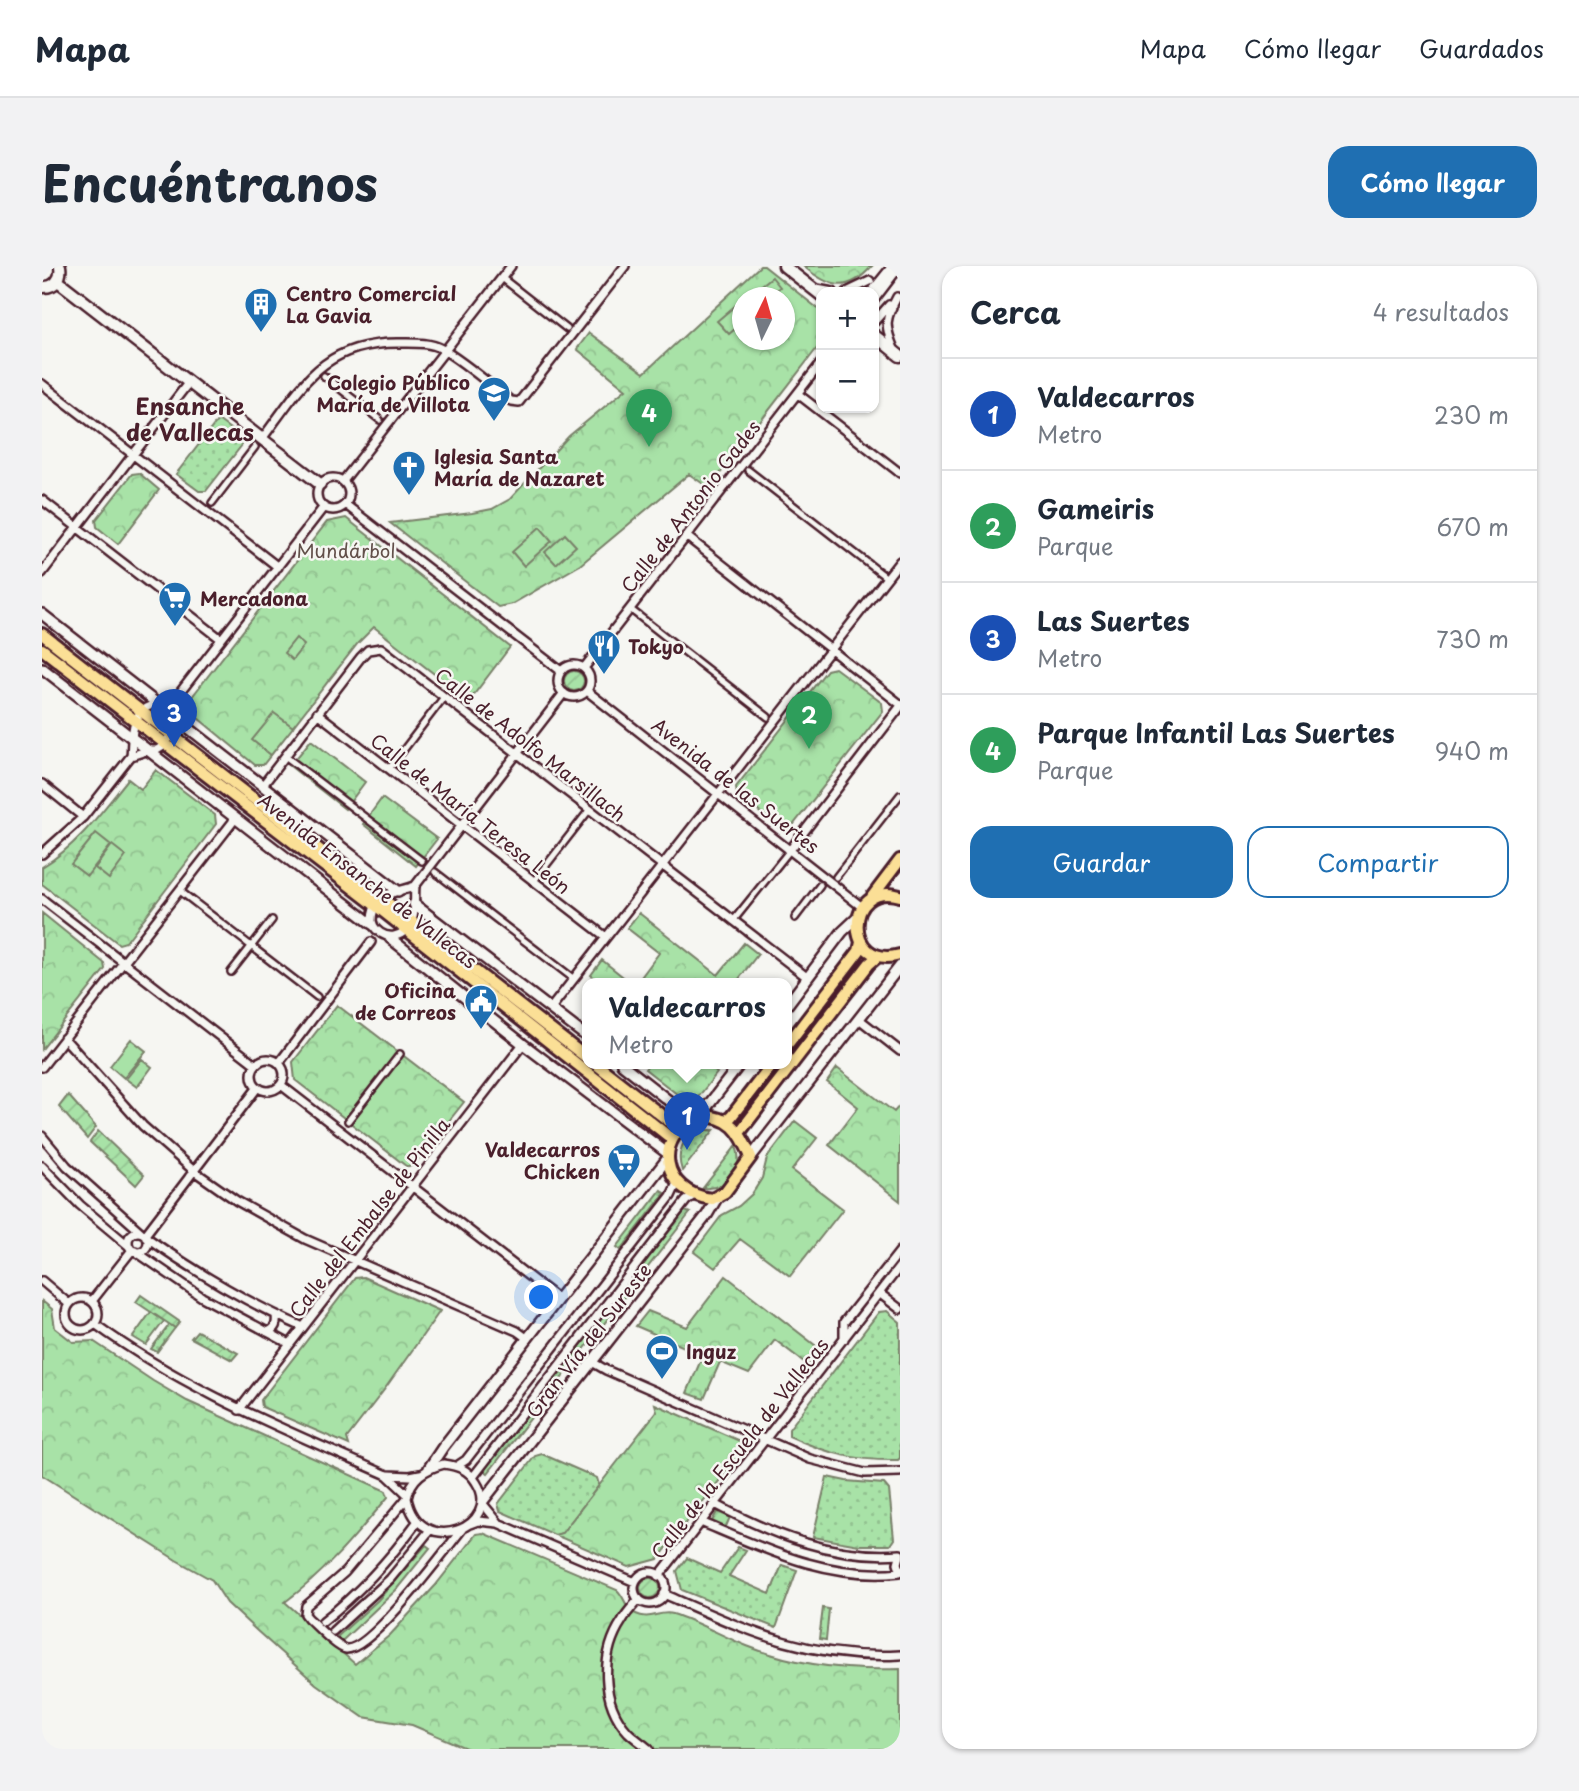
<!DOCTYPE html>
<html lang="es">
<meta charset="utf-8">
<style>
:root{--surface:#fff;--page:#f2f2f3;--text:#1f2937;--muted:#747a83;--line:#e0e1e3;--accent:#1f6fb2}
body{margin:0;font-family:"Playpen Sans",sans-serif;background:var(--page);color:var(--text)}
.controls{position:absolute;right:21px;top:21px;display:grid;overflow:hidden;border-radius:14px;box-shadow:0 2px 5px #0004}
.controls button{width:63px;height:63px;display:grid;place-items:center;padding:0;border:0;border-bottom:2px solid var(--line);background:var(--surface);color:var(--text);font:35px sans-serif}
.compass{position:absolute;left:690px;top:21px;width:63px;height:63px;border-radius:50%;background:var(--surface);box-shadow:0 2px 5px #0004;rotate:5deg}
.you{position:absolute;left:500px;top:1032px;width:24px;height:24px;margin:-18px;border:5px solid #fff;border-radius:50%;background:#1a73e8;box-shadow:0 0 0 10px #1a73e833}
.badge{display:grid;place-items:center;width:46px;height:46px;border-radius:50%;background:var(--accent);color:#fff;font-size:23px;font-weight:700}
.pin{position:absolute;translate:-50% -58px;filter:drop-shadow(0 2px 4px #0008)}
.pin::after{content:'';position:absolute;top:37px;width:24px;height:21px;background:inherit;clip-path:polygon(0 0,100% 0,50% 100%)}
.popup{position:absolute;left:540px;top:712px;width:210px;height:91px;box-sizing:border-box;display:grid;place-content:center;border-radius:14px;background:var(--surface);filter:drop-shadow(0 2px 5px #0005);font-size:23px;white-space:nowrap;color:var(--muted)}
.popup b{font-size:26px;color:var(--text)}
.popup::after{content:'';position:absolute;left:50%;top:100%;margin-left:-14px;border:14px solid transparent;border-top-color:var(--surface)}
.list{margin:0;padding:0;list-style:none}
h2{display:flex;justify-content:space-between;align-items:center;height:91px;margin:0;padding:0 28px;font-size:30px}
h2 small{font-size:23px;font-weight:400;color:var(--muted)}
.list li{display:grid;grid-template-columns:46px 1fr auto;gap:21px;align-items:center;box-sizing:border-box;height:112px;padding:0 28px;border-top:2px solid var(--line)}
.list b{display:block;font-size:26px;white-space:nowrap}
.list p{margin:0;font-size:23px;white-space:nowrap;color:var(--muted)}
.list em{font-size:23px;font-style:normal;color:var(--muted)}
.actions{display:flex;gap:14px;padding:21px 28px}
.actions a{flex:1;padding:16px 0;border:2px solid var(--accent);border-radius:21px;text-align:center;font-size:24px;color:var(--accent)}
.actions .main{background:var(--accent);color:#fff}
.map{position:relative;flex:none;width:858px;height:1483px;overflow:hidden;border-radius:21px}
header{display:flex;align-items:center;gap:42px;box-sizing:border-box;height:98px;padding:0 35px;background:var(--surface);border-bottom:2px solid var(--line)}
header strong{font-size:33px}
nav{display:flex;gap:38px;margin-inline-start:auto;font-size:24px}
.intro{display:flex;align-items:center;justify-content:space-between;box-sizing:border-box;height:168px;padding:0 42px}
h1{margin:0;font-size:49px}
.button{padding:18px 32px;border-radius:21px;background:var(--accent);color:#fff;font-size:24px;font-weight:700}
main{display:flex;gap:42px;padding:0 42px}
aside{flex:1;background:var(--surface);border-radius:21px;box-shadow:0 2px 5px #0004}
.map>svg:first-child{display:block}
</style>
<header>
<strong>Mapa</strong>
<nav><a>Mapa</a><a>Cómo llegar</a><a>Guardados</a></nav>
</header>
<div class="intro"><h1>Encuéntranos</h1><a class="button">Cómo llegar</a></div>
<main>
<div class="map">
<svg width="858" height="1483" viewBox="0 0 858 1483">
<defs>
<pattern id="grass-dots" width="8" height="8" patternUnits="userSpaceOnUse" patternTransform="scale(1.75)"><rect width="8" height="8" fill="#a8e2a7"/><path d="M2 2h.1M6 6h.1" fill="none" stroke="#92c190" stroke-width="1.8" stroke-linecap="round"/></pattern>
<pattern id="forest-crowns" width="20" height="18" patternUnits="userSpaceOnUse" patternTransform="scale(1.75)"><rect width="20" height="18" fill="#a8e2a7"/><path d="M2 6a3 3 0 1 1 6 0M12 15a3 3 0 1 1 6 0" fill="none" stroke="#92c190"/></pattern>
<pattern id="garden-furrows" width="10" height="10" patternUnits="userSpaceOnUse" patternTransform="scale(1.75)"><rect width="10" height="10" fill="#a8e2a7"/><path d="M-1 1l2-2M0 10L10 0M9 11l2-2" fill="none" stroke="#92c190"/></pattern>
</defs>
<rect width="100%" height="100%" fill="#f6f6f2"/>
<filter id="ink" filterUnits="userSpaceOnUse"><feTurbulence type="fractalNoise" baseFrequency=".0143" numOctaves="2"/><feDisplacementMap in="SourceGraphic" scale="14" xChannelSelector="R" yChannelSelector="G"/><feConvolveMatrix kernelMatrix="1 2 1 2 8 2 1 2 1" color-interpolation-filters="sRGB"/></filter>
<g filter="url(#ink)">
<path fill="url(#grass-dots)" stroke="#798069" stroke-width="2" d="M176 154 199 171 200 179 164 225H157L134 208Z
M658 864H672L640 905C634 887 640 871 658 864Z
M694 880C703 903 685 924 661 922Z
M619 924 623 927 579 984 575 981Z
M845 1045 858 1056V1192L856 1194C814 1195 786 1188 747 1170V1163L837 1046Z
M109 1046 122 1055 104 1079 91 1071Z
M128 1058 133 1062 115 1086 109 1083Z
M500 1188 555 1212 557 1219 520 1267 513 1269 458 1245 456 1238 493 1190Z
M785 1211 804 1215 842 1218 847 1224 852 1273 848 1279H817L771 1271Z
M696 1281 704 1284 687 1310 728 1328 740 1299 755 1304 734 1362 640 1324 635 1305 645 1292 678 1307Z
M781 1342 787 1343 784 1374 777 1373Z"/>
<path fill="url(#forest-crowns)" stroke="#798069" stroke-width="2" fill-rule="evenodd" d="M718 0H722L779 45V77L667 222 647 208 538 299 470 338 456 341 348 257 430 247 450 243 468 233 527 170 584 123 535 83 547 67 602 107ZM701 32H743V74H701Z
M761 0H830C805 29 787 21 761 0Z
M97 207 117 224 76 278 55 261 54 254 90 208Z
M304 252 468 381 427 435 332 361 316 377 221 499H213L151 448 147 444 146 436 285 256Z
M793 402 840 437 841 445 748 563 741 564 695 529 694 521 785 404Z
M269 474 323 516 303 543 248 500Z
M114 504 173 549 174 558 84 676 77 678 0 618V601C36 579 60 545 86 513L99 523Z
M340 532 395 573 374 600 321 558Z
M0 647 62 697 63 703 0 783Z
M597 647 676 709 702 677 716 688 693 718H594L617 687 585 662Z
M560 694 590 718H560L549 709Z
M295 739 422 836 371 900H364L253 814 251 796Z
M607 798H664L675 807 653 835 645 836 603 803Z
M795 802 852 846 858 839V935L787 879 816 841 785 816Z
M753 855 775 872 750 904 801 943 748 1010 698 973 673 1002 652 986 680 949 697 940 710 928 720 912 725 892Z
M684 1010 778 1083 766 1099 733 1074 707 1108 678 1096 662 1133 645 1127 661 1089 594 1060 606 1045 645 1061Z
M321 1011 398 1045 342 1124 305 1172 307 1179 220 1141 219 1134 313 1012Z
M0 1035 10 1043 13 1062 31 1076 51 1075 111 1115 145 1135 344 1225 346 1231C314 1269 283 1307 243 1336L313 1398 348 1369 393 1320 434 1268 441 1267 575 1324C583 1331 583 1343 594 1348 608 1355 618 1344 631 1348 656 1356 680 1370 705 1380 753 1399 806 1405 858 1403V1483H426L370 1459 321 1451 274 1418 214 1364 185 1337 170 1314 134 1294 0 1209Z
M613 1138 700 1176 702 1183 616 1293 587 1301 513 1269 520 1267 615 1145Z"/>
<path fill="url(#garden-furrows)" stroke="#798069" stroke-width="2" d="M522 415a10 10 0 1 1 20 0a10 10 0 1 1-20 0Z
M26 829 54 861 45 873 17 841Z
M56 865 102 909 94 919 48 876Z
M643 945 648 947 446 1207 442 1204Z
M99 1029 138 1056 133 1062 94 1036Z
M155 1065 196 1087 190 1094 149 1072Z
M675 1246 688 1251 683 1263 670 1255Z
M384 1279 388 1282 354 1324 300 1375 295 1371 336 1334Z
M598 1322a10 10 0 1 1 20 0a10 10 0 1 1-20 0Z"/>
<path fill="#a8e2a7" stroke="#798069" stroke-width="2" d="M730 11 738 21 724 31H715L711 26Z
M700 34V57L687 68 675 55Z
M498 261 510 275 482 300 470 286Z
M523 268 534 280 514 298 503 286Z
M254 372 262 379 250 394 242 387Z
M232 447 251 461 229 489 210 474Z
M54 567 69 579 45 610 29 598Z
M70 579 84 590 67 613 53 602Z
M89 773 104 785 82 812 68 800Z
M100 793 110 801 95 821 84 813Z"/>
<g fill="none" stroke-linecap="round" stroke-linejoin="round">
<defs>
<path id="pedestrian" d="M460 12 525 63
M282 110 338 154
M706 204 845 312
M170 237 213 181
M588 343 726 451
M243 490 380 595
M347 503 402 431
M393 606 532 713
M794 611 858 529
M492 615 548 543
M138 625 275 731
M753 652 778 619
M691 655 748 584
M189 706 230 654
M306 855 358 788"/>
<path id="minor" d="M775 23 791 26
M805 26 828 15
M829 26 850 0
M832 34 858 0
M832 56 847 39
M852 83C842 59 843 53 855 31
M0 118 236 301
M756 128 858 207
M220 173C261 118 281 76 358 77 372 77 388 76 400 83 425 98 447 118 469 135L477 136 583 0
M275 228a16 16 0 1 1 32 0a16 16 0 1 1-32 0Z
M301 215 469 0
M0 234 179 373
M304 239 519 405
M644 270 858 438
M0 307 147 116
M516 415a16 16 0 1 1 32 0a16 16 0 1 1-32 0Z
M542 402 779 97
M545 425 820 641
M133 433 281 242
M275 447 564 671
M0 518 41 551
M221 519 319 391 326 384 339 382 766 712
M748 584 858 441
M0 588 41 551 89 490 107 484H115L123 479 133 459V433C125 436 118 437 110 439 87 447 91 471 89 490
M373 620C372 631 374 644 370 654 361 674 342 676 330 658 329 626 351 628 373 620L522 427
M0 633 213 798
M509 742 858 295
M817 753 858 785
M22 772 101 860 152 905 195 935 263 973 475 1065 486 1073
M210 809a16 16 0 1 1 32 0a16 16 0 1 1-32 0Z
M237 797 329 676
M0 801 193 553
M239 819 516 1033
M0 870 25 900 100 967
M0 900 38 939 87 980
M86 976a10 10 0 1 1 20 0a10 10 0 1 1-20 0Z
M103 969 216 821
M104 971C154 1006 205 1037 261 1061
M93 985 160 1031 248 1078
M0 1015 27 1038
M837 1027 858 1043
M24 1048a16 16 0 1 1 32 0a16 16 0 1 1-32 0Z
M50 1035 90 984
M53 1058C145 1125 242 1163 345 1209L365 1228
M225 1066C234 1063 235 1058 234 1049
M802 1073V1056L858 985
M550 1096 564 1104 768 1193 823 1207 858 1206
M197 1144 481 778
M402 1198C416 1200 426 1203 434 1216 463 1260 378 1295 365 1232 369 1212 383 1203 402 1198Z
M415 1200 424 1194 629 930 635 917
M346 1209 368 1210 378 1208
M431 1211 644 935 652 929
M365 1232 303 1306 264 1340 263 1348 266 1352C274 1359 295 1382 304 1383 329 1385 404 1283 421 1262
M441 1238 456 1256
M673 1238C731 1269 791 1293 858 1288
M659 1256C723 1283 786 1314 858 1306
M428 1258 436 1255 456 1257 593 1316
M858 1290 856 1297 858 1303
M592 1322a16 16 0 1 1 32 0a16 16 0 1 1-32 0Z
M617 1310 858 1000
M622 1328C704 1364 766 1394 858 1389
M597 1333C591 1340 584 1347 580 1355 558 1388 559 1437 586 1466 592 1472 601 1478 607 1483
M281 1355C317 1327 348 1293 375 1256
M291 1365 348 1313 388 1264"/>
<path id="tertiary" d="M0 348 356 625
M0 402 330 658
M372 638 545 771
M348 672 481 778 625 887
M745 739 800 666 815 652
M580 798 650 853
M658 850 698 798
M709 891 858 700
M387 1202 401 1181 625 893
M441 1235 665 949 675 932"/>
<path id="secondary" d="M742 0 779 29
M16 15 278 218
M0 21C13 22 20 12 18 0
M832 69 858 90"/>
<path id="primary" d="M0 368 545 792
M0 383 333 639 630 873
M858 630C802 614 801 705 858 689
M830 631 858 594
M745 779 817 685 819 676
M554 798 637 863
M658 850C689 850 698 865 709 891L683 926 670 933C619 927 609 870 658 850Z
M683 855 689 851 730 798
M697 867 827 698 836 690"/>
</defs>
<use href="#pedestrian" stroke="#4a1f2b" stroke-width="10"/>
<use href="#minor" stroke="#4a1f2b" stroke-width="12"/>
<use href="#tertiary" stroke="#4a1f2b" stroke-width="14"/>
<use href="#secondary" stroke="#4a1f2b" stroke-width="15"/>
<use href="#primary" stroke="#4a1f2b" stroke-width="16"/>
<use href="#pedestrian" stroke="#f6f6f2" stroke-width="5"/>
<use href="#minor" stroke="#f6f6f2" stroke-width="7"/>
<use href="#tertiary" stroke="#f6f6f2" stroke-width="9"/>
<use href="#secondary" stroke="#f6f6f2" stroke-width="10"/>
<use href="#primary" stroke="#fbdf96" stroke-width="10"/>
</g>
</g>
<defs>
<symbol id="building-pin" viewBox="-11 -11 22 30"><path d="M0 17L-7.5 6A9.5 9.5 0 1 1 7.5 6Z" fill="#1f6fb2" stroke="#f6f6f2"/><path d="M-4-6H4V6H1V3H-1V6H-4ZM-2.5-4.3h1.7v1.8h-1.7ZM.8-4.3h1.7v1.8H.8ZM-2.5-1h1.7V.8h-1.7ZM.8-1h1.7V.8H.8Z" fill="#fff"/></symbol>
<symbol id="school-pin" viewBox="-11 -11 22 30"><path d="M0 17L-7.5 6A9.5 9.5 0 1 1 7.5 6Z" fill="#1f6fb2" stroke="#f6f6f2"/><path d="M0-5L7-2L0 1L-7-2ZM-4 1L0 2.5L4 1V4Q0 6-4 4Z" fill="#fff"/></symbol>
<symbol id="church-pin" viewBox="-11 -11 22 30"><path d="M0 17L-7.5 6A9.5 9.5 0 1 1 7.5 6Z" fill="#1f6fb2" stroke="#f6f6f2"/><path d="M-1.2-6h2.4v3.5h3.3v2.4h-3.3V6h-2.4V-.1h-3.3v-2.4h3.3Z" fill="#fff"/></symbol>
<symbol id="supermarket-pin" viewBox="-11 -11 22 30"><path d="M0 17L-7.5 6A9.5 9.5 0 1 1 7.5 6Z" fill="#1f6fb2" stroke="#f6f6f2"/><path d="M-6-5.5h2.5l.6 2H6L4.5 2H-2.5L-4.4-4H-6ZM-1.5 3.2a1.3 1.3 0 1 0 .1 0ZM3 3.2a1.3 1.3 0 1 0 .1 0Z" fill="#fff"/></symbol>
<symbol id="restaurant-pin" viewBox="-11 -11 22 30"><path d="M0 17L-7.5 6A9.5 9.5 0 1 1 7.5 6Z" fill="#1f6fb2" stroke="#f6f6f2"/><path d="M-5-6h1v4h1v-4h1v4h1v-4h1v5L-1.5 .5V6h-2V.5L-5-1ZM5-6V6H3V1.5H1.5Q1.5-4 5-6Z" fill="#fff"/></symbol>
<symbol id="civic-pin" viewBox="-11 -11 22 30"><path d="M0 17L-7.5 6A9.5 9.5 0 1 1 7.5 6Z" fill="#1f6fb2" stroke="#f6f6f2"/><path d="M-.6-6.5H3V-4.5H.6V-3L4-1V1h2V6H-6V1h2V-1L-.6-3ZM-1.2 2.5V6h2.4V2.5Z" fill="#fff"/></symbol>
<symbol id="stadium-pin" viewBox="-11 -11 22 30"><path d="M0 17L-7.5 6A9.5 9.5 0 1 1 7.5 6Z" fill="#1f6fb2" stroke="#f6f6f2"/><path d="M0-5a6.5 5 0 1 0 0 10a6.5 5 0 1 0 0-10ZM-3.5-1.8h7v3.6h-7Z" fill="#fff"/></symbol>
</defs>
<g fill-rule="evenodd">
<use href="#building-pin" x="200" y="19" width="38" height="52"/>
<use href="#school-pin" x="433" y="108" width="38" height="52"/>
<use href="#church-pin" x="348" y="182" width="38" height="52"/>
<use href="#supermarket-pin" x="114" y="313" width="38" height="52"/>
<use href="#restaurant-pin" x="543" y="361" width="38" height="52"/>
<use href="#civic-pin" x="420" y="716" width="38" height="52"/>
<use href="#supermarket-pin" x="563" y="875" width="38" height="52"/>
<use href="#stadium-pin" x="601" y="1066" width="38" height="52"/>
</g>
<g text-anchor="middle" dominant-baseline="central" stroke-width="5" stroke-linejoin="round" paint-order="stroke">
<g font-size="19" font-weight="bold" fill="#4a1f2b" stroke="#f6f6f2" text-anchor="start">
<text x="244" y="27">Centro Comercial<tspan x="244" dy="22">La Gavia</tspan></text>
<text x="428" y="116" text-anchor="end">Colegio Público<tspan x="428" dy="22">María de Villota</tspan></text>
<text x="392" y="190">Iglesia Santa<tspan x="392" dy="22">María de Nazaret</tspan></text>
<text x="158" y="332">Mercadona</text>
<text x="586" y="380">Tokyo</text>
<text x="414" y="724" text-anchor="end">Oficina<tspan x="414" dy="22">de Correos</tspan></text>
<text x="558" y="883" text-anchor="end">Valdecarros<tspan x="558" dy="22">Chicken</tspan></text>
<text x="644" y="1085">Inguz</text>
</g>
<g font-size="19" fill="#4a1f2b" stroke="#f6f6f2">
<text transform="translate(648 240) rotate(-52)">Calle de Antonio Gades</text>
<text transform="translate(489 478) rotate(38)">Calle de Adolfo Marsillach</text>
<text transform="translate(694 519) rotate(38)">Avenida de las Suertes</text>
<text transform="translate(429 547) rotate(38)">Calle de María Teresa León</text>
<text transform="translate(326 614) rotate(38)">Avenida Ensanche de Vallecas</text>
<text transform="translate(327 951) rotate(-52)">Calle del Embalse de Pinilla</text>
<text transform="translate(546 1074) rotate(-52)">Gran Vía del Sureste</text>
<text transform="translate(697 1182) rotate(-52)">Calle de la Escuela de Vallecas</text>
</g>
<g font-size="19" fill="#62504a" stroke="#f6f6f2">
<text x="304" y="284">Mundárbol</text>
</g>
<g font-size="23" font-weight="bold" fill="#4a1f2b" stroke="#f6f6f2">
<text x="148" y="139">Ensanche<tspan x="148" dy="26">de Vallecas</tspan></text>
</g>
</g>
</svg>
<div class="controls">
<button>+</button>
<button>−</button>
</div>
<svg class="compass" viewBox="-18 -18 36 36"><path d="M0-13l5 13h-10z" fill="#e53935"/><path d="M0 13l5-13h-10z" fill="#747a83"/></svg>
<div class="you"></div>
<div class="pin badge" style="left:645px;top:884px;background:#1a4fb4">1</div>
<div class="popup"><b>Valdecarros</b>Metro</div>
<div class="pin badge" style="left:767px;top:483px;background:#2e9e5b">2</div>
<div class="pin badge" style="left:132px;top:481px;background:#1a4fb4">3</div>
<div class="pin badge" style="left:607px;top:181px;background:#2e9e5b">4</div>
</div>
<aside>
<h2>Cerca<small>4 resultados</small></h2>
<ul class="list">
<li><span class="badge" style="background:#1a4fb4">1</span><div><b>Valdecarros</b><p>Metro</p></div><em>230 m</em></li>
<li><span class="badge" style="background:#2e9e5b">2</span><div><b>Gameiris</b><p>Parque</p></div><em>670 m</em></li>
<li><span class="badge" style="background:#1a4fb4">3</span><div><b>Las Suertes</b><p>Metro</p></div><em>730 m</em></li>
<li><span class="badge" style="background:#2e9e5b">4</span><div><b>Parque Infantil Las Suertes</b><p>Parque</p></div><em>940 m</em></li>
</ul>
<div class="actions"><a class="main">Guardar</a><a>Compartir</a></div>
</aside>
</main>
